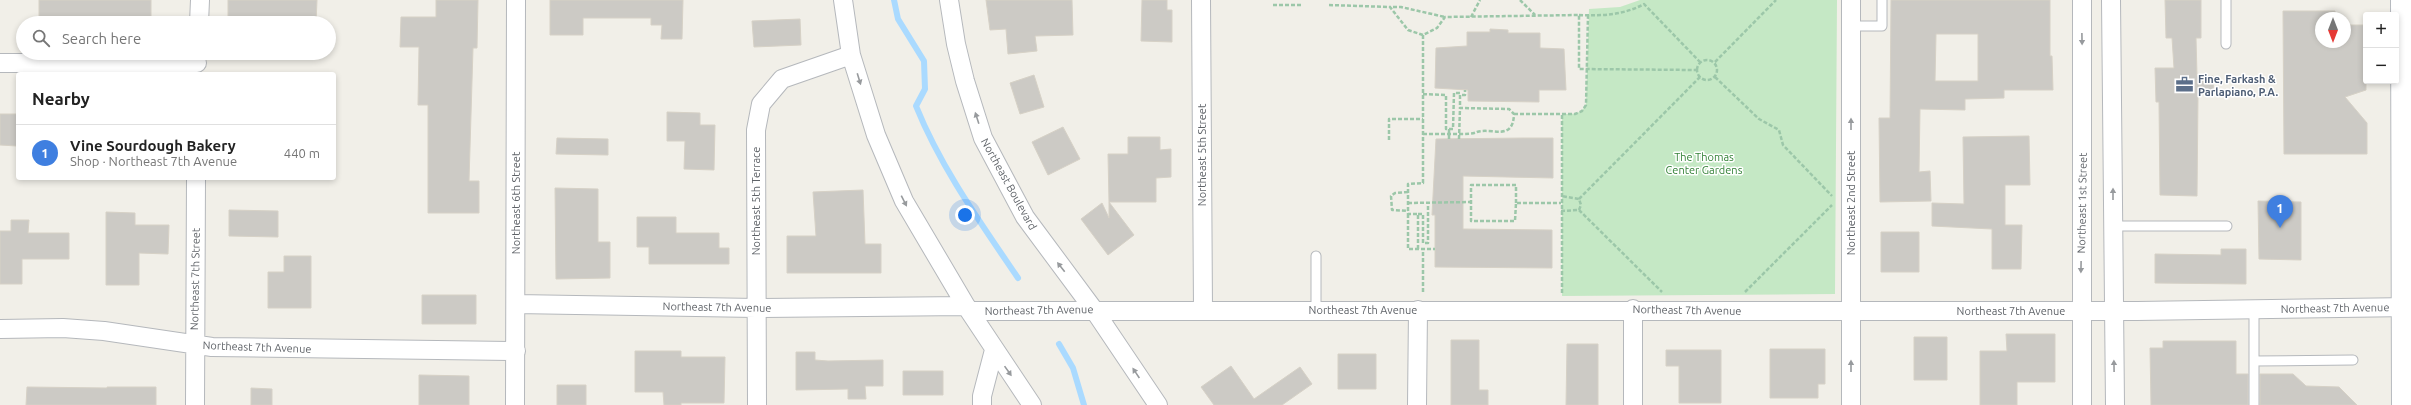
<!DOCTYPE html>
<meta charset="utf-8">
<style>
:root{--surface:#fff;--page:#f6f6f6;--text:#222;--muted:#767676;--line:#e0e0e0;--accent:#ea4335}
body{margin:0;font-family:Ubuntu,sans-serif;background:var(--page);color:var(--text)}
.controls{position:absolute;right:12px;top:12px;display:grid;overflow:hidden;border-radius:4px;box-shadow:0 2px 6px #0003}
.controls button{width:36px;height:36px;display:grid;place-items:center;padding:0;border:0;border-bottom:1px solid var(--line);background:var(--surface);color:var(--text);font:20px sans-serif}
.compass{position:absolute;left:2315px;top:12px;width:36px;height:36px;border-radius:50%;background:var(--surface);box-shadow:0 2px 6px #0003;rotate:180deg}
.you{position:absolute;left:965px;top:215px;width:14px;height:14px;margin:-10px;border:3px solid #fff;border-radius:50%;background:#1a73e8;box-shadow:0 0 0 6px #1a73e833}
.badge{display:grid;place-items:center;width:26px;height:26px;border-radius:50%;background:var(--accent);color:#fff;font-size:13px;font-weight:700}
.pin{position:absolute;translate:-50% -33px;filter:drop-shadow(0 1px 2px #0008)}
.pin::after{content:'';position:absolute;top:21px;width:14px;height:12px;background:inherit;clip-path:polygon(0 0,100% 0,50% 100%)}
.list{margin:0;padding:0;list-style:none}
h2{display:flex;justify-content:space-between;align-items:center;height:52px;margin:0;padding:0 16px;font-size:17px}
h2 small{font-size:13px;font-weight:400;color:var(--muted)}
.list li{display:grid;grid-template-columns:26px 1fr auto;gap:12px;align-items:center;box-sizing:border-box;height:56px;padding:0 16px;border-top:1px solid var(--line)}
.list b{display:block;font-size:15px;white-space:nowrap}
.list p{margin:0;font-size:13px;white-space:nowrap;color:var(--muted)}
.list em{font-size:13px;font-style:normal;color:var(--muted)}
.icon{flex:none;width:22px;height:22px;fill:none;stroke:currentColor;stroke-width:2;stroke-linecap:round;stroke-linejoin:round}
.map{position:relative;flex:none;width:2411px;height:405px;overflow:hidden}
.search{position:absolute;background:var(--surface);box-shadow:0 2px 6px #0003;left:16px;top:16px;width:320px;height:44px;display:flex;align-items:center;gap:10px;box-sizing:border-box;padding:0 14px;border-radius:22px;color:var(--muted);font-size:15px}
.panel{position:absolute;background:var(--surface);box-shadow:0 2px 6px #0003;left:16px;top:72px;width:320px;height:108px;border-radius:4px}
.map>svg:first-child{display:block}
</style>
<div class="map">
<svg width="2411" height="405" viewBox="0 0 2411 405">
<rect width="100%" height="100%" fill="#f1efe8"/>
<path fill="#c5e8c5" d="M1640 0H1837L1835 294 1562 296V114C1573 114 1580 115 1586 105L1589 9 1620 7Z"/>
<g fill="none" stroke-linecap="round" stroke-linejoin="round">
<path stroke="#aadaff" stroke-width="6" d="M894 0 898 19 924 61 925 89 916 106C941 168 980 222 1018 278
M1059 344 1073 368 1084 405"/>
</g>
<path fill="#cccac5" stroke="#d6d1c6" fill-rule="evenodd" d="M39 0H151V20L39 17Z
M228 0H317L316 23H283V18L228 17Z
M436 0H478L477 48H473L469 181H479V213H428V105H418L419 47H400L401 17H436Z
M550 0H683L682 39H661L662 25H651V18H583V35H550Z
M986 0H1072L1073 35 1035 36 1037 51 1008 54 1006 29 990 30Z
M1142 0H1167V10H1172V42L1141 41Z
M1891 0H2050V56H2052L2053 90H2004V98L1965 99V110L1920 109 1919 172 1930 171 1931 201 1880 202 1879 118H1890ZM1936 34H1978V81H1935Z
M2165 0H2201V38H2196L2197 76H2213L2214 94H2198L2197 196 2160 195 2159 102H2156L2155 68H2174L2172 38H2166Z
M2283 11H2335V18H2321V42H2345V25H2366V90L2345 97 2367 123V154H2284Z
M800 19 801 45 754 47 752 21Z
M1490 29 1508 30V33H1540V48L1564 49 1566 90H1539V102L1468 101V90L1435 88 1436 48 1467 46V32H1490Z
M1034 75 1044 107 1020 114 1010 83Z
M667 112 700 113V125H715L714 170 684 169 685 141H667Z
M0 114H17V146L0 145Z
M1063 127 1080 159 1048 175 1032 142Z
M2029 136 2030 185H2005V225H2022L2021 269H1992V229L1932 226V203L1964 204 1963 137Z
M1128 137H1160V150L1171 149V177L1156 178V202H1109L1108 154H1128Z
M557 138 608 139V155L556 154Z
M1524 138H1553V178L1463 176V229L1552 230V268L1435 267V215H1432L1436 139Z
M555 188 598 189V242H610V278L556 279Z
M863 190 865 244H881V273H787V236H816L813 192Z
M2258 201 2301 202V260L2259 259Z
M1109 202 1134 235 1108 255 1081 219 1102 203 1109 218Z
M229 210 278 211V237L229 236Z
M106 212 135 213V225H169L168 254 139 253V285H106Z
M637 217H676V233H719V248H729V264H649V247H637Z
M11 220H29L28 233H69V259H22V284H0V231H11Z
M1881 232H1919V272H1881Z
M2221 249H2246V284L2155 283V254L2221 255Z
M284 256H311V308H268V272H284Z
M422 295H476V324H422Z
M2006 334H2055V382H2017V405H1980V351H2007Z
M1914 337H1947V380H1914Z
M1451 340H1479V390H1488V405H1451Z
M2163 341H2236V374H2248V405H2151L2150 348H2163Z
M1567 344H1598V405H1566Z
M1770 349H1825V384H1818V398H1770Z
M1666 350H1721V403H1679V366H1666Z
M635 351H681V357H725L724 403H681V405H664L663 392H635Z
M796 352H815V360L828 361 883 360V386H865L866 399H848V389L796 390Z
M1338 354H1376V389H1338Z
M1231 366 1254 399 1300 367 1312 384 1282 405H1214L1201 387Z
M903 371H943V395H903Z
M2260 374H2293L2306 386 2339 387 2357 405H2260Z
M419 375 469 376V405H419Z
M557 385H586V405H557Z
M27 387 107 388V387H156V405H26Z
M251 388 272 389V405H251Z"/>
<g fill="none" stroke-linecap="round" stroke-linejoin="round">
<defs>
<path id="lane" d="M2226 0V44
M1851 26H1882V0
M2113 226H2227
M1316 256V310
M2254 309V405
M2254 361 2353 360"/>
<path id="street" d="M843 0 851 55 876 135 904 201 966 306 1032 405
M949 0 956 44 965 81 983 138 1025 217 1094 310 1158 405
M1201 0 1203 309
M2082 0V405
M2111 0 2115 405
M199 23 200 0
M0 63H197
M516 304 756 308 966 306
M970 311H2137L2411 307
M0 329 63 328 104 331 212 347 516 351
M195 405 196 178
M515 405 516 0
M757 405 756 130 761 104 782 79 851 55
M982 405V396L994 350
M1417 405 1418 310
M1633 405V309
M1851 405V0"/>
<path id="secondary" d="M2402 0 2403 405"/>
</defs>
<use href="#lane" stroke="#b5b8bc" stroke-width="11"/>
<use href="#street" stroke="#b5b8bc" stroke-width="20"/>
<use href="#secondary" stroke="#b6babf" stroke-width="24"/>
<path stroke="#9cc7a9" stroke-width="2.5" stroke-dasharray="4 2" stroke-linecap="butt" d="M1520 0 1535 15
M1273 5H1303
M1329 5 1390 7
M1579 15C1602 16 1624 15 1644 4L1700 62
M1471 17 1480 0
M1423 35 1408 30 1390 7H1401L1445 17
M1697 70a10 10 0 1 1 20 0a10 10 0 1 1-20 0Z
M1715 62 1776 0
M1715 77 1759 119 1779 130 1783 145 1832 196
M1423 94 1446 95V129H1453L1454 93H1460V108
M1462 95H1465V90
M1514 114H1575L1582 111 1586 105 1588 15
M1423 134C1435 134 1447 134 1459 134 1466 134 1473 134 1477 132 1492 127 1513 142 1514 114L1509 109 1460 108 1459 139
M1449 139V129
M1389 140V119H1423
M1408 192 1395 193 1391 196 1392 210 1408 211
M1579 199 1700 77
M1408 203 1471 202
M1516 203V185H1471V221H1515L1516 203H1561
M1579 210 1662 292
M1561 211 1579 210 1581 205 1579 199 1561 196
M1408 214V249H1435
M1418 214H1423V243H1428V203
M1418 249V214H1408V184L1423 183V35L1437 28 1445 17 1579 15V69L1696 70
M1423 292V249
M1745 292 1832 205
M1562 293V114"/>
<use href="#lane" stroke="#fff" stroke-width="9"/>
<use href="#street" stroke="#fff" stroke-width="18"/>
<use href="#secondary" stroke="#fff" stroke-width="22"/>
</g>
<defs><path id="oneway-solid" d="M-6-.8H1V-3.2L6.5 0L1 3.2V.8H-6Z"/></defs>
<g fill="#979a9d">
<use href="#oneway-solid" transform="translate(2082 39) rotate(89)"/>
<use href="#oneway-solid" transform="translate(859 79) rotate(73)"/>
<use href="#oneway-solid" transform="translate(977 118) rotate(-108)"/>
<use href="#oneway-solid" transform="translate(1851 124) rotate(-90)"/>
<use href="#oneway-solid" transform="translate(2113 194) rotate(-90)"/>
<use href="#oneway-solid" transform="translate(904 201) rotate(63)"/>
<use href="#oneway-solid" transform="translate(1061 267) rotate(-128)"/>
<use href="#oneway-solid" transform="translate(2081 267) rotate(91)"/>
<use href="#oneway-solid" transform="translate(1851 366) rotate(-90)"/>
<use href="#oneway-solid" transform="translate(2114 366) rotate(-91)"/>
<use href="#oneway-solid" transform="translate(1008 371) rotate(55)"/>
<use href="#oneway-solid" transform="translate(1136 373) rotate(-124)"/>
</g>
<defs>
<symbol id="office-bare" viewBox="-9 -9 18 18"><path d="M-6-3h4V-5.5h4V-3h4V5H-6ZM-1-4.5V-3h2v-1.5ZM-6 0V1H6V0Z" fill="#5c6f8a" stroke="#fff" stroke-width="2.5" paint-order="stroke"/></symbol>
</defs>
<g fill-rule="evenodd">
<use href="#office-bare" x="2172" y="72" width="25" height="25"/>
</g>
<g text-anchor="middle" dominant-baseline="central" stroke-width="3" stroke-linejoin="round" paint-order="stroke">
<g font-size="11" font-weight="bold" fill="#4e5e75" stroke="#fff" text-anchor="start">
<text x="2198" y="79">Fine, Farkash &amp;<tspan x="2198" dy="13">Parlapiano, P.A.</tspan></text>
</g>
<g font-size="11" fill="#5f6368" stroke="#fff">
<text transform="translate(1202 155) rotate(-90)">Northeast 5th Street</text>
<text transform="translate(1009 184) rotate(61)">Northeast Boulevard</text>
<text transform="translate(756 201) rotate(-90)">Northeast 5th Terrace</text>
<text transform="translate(516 203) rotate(-90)">Northeast 6th Street</text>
<text transform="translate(1851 203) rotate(-90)">Northeast 2nd Street</text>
<text transform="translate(2082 203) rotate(-89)">Northeast 1st Street</text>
<text transform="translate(195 279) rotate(-89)">Northeast 7th Street</text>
<text transform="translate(717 307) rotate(1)">Northeast 7th Avenue</text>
<text transform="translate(2335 308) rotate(-1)">Northeast 7th Avenue</text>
<text transform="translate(1039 310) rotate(-1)">Northeast 7th Avenue</text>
<text x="1363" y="310">Northeast 7th Avenue</text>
<text transform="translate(1687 310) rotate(1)">Northeast 7th Avenue</text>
<text x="2011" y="311">Northeast 7th Avenue</text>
<text transform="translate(257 347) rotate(2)">Northeast 7th Avenue</text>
</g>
<g font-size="11" fill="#348238" stroke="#fff">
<text x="1704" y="157">The Thomas<tspan x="1704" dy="13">Center Gardens</tspan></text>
</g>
</g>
</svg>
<div class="controls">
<button>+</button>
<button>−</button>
</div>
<svg class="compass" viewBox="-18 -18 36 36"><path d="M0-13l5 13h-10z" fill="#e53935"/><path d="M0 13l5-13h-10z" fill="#767676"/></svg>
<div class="you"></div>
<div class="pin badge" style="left:2280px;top:228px;background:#3f7fe0">1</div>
<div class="search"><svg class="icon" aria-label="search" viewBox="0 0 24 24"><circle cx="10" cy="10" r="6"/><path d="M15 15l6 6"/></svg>Search here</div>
<section class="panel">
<h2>Nearby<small></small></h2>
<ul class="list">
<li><span class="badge" style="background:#3f7fe0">1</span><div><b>Vine Sourdough Bakery</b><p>Shop · Northeast 7th Avenue</p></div><em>440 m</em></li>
</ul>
</section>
</div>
